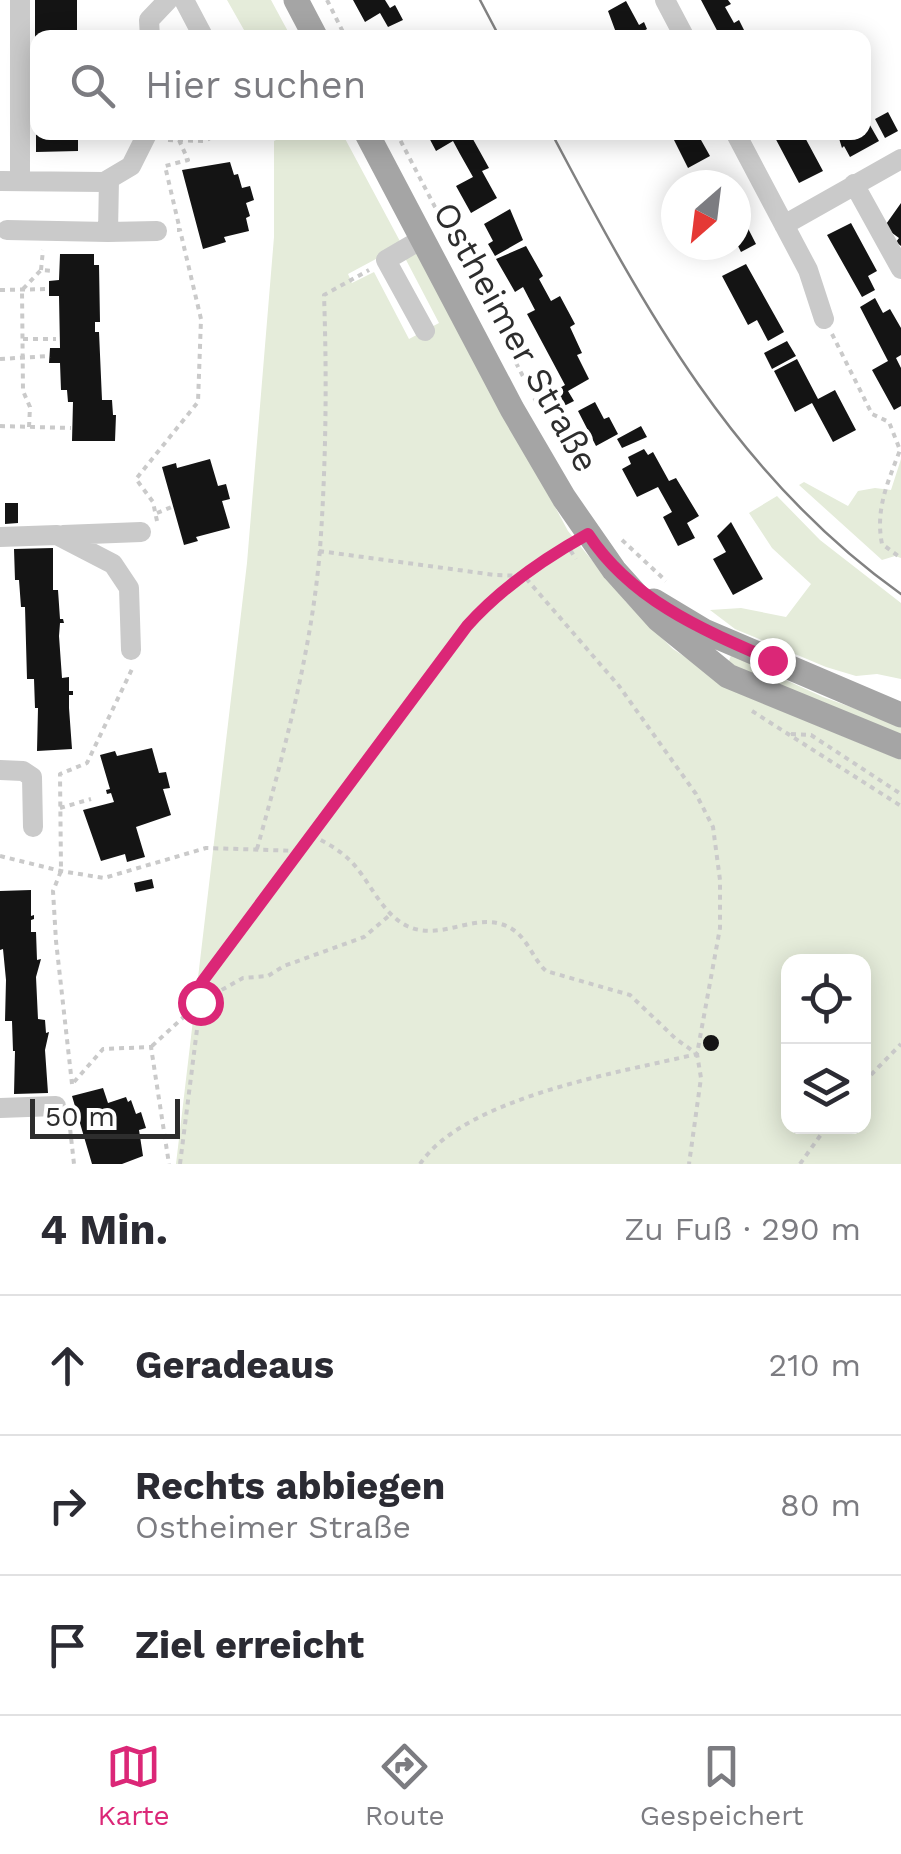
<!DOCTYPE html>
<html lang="de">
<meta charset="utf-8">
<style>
:root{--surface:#fff;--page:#f7f7f7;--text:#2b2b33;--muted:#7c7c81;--line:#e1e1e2;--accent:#db2777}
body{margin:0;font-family:"Work Sans",sans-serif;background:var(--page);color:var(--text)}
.controls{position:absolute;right:30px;bottom:30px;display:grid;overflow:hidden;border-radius:20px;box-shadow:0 5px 25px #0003}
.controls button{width:90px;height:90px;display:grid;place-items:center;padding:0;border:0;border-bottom:2px solid var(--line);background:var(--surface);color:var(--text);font:50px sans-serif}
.compass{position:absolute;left:661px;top:170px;width:90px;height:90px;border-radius:50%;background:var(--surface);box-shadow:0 5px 25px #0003;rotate:208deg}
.scale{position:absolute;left:30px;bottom:25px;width:150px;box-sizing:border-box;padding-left:10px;border:5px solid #2d2d2d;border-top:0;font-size:28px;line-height:35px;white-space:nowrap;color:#2d2d2d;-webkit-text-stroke:8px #fff;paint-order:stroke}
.stop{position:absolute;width:30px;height:30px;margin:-22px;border:8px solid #db2777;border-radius:50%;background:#fff}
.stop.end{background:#db2777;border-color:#fff;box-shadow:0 2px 10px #0008}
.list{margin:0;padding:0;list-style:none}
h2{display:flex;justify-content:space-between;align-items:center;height:130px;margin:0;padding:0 40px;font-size:42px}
h2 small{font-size:32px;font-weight:400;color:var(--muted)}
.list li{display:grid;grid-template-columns:65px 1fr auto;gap:30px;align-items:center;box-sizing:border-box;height:140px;padding:0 40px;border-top:2px solid var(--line)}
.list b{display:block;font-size:38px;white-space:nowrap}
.list p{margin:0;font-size:32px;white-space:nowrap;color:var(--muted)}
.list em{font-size:32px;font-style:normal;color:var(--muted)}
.icon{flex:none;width:55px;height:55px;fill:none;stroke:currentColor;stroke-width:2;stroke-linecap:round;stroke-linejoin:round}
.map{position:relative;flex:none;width:901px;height:1164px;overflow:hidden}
.search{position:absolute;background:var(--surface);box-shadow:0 5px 25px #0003;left:30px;right:30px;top:30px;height:110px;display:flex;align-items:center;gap:25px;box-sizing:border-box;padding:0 35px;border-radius:20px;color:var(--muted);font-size:38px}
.sheet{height:550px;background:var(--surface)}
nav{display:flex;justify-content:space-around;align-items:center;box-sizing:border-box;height:140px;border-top:2px solid var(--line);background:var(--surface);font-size:28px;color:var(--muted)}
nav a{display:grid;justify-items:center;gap:5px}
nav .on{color:var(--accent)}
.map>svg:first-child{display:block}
</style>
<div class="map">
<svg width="901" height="1164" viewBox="0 0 901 1164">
<rect width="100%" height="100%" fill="#fff"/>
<path fill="#e5ecda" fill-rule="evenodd" d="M227 0H271L291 37H248Z
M291 133H342L402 245 348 274 352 283 374 272 409 339 439 323 404 256 417 249 568 531 626 602 673 649 743 695 901 760V1164H176L247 563 274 237V141ZM788 962H864V1126H788Z
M901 459V558L895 556 882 560 799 485 804 482 848 506 858 491 875 488 891 490Z
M777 496 820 540 901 603V679L877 674 856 676 826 667 735 629 710 610 741 608 786 617 811 584 772 548 749 513Z
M731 655 823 697 901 725V736L728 664Z"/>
<path fill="#141414" d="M35 0H77V38H35Z
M353 0H385L390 8 395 5 403 20 388 27 380 13 365 22Z
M701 0H728L731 4 725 7 734 23 739 20 748 38H721Z
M626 1 639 25 644 22 647 29 642 32 646 38H618L608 11Z
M888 112 898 131 885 138 875 119Z
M867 120 879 141 850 157 844 146 842 148 837 132H864V122Z
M36 132H78V151L36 152Z
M426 132H469L489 168 482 171 497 198 471 213 456 186 473 177 460 154 453 141 436 151Z
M670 132H703L706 138 701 140 710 156 688 168Z
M772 132H802L823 171 799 183Z
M230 162 234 175 238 174 242 188 250 186 254 200 246 203 250 216 246 218 249 231 224 237 226 242 203 249 182 170Z
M718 172 725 185H693Z
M901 203V246L896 242 899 238 884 227Z
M736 205 756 244 741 252 736 242Z
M510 209 523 240 495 256 488 244 493 241 484 224Z
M851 223 877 271 868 276 875 290 862 297 827 235Z
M526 246 543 276 539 279 551 301 560 296 575 324 570 327 582 353 577 355 589 379 568 391 574 401 558 409 549 394 565 385 527 314 535 310 523 287 515 292 496 259Z
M60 254H94V265H99L100 322H95V332H99L102 400H112L113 415H116L115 441H72L73 402H68L67 390H61L60 363H49L50 348H60L59 296H49V281L59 280Z
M746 264 784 332 768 341 757 320 748 325 722 276Z
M875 298 883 313 890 309 901 328V355L896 358 901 368V406L894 410 872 370 888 361 860 307Z
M787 341 796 356 772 369 764 353Z
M797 359 818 399 835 390 856 430 833 442 812 403 795 412 774 371Z
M595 402 604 419 609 417 618 434 596 446 578 411Z
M641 426 647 437 622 448 617 439Z
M644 449 648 455 653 452 669 481 676 478 699 516 687 523 695 538 678 546 663 517 672 512 658 487 637 497 622 469 631 464 628 457Z
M210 459 218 486 226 484 230 499 222 501 230 528 196 537 198 541 184 545 162 467 176 463 177 468Z
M5 503H18V523L5 524Z
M731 522 763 579 733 595 713 559 726 552 717 536Z
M53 548V590H58L60 619H63L64 623H60L59 636 62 678 69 677V691H73V695H69V708L72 749 37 751 38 708H35L34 679H27L25 607H21L19 580H15L14 549Z
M152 748 159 773 166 772 170 788 163 789 171 815 136 827 145 857 127 862 125 854 101 861 83 810 114 802 111 793 107 794 106 790 110 789 100 755 115 751 117 756Z
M152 879 154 888 136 892 134 883Z
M31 890V916L34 915V919L31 920V932H36L37 960 41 959 36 977 38 1019 45 1020 46 1033 49 1032 45 1050 48 1093 14 1094 15 1051H13L12 1021H5L6 980 3 949 0 950V891Z
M703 1043a8 8 0 1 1 16 0a8 8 0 1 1-16 0Z
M103 1088 108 1103 126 1097 128 1102 131 1100 136 1114 141 1112 146 1128 139 1130 143 1156 122 1164H92L72 1096Z"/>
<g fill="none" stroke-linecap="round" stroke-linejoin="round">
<path stroke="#cacaca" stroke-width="4" stroke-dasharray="5 5" stroke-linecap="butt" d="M327 0 346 38
M396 132 540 409
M168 140 205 141 221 132
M179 140 188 160 165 166 180 230
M41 270 43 250
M0 290 49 289
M832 334 872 414 889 422 900 450C888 482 875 509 882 544L901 558
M23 339H56
M0 359 50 356
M0 426 71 428
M29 427 30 407 23 391 22 290 41 270 54 271
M157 513 174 506
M157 521 153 502 136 479 198 402 201 319 180 230H177
M622 540 666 581
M565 542 576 559
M319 551 495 575 524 576 619 686 696 794 713 827 720 880V928L697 1054 701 1078 689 1164
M752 711 901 806
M791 734 811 735 901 794
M60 808 91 799
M312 835C328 844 344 852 356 867 371 885 384 915 407 926 443 943 478 908 512 929 528 939 533 959 546 971L630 995 676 1039 697 1054
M257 849C284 752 312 649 320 549 326 464 327 380 324 295L369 270
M0 856 61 871 104 878 206 848 300 851
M152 1046 200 1002 243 978 268 976 284 966 364 937 391 914
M74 1082 103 1049 151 1047 169 1164
M864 1082 901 1044
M72 1084 56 941 53 891 61 871 60 774 87 763 132 669
M69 1119 74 1164
M180 1164 203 982 467 626 495 595 566 546
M420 1164C465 1097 622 1072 697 1054
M800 1164 827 1126"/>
<path stroke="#cacaca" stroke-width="20" d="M184 0 204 38
M665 0 685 38
M150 38 149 20 168 0
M735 132 808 270 824 319
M0 181 104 182 131 166 148 132
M20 181V0
M854 184 901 269
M784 225 901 159
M7 230 108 232 109 179
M108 232 157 231
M422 239 386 260 425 331
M63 535 141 532
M0 537 57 535 113 564 129 588 131 650
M0 770 23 771 32 777 33 827
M0 1108 56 1106"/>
<path stroke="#a5a5a5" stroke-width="25" d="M296 0 316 38
M366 132 512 409 564 498 614 570 658 619 728 676 901 747
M654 601 704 631 901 715"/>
<path stroke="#828282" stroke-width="2.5" d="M480 0 500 38
M551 132C644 308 735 476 901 594"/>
</g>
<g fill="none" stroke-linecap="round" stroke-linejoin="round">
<path stroke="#db2777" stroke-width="12" d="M200 1002 202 982 467 626C501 588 543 559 588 534 631 600 703 630 772 660"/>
</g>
<g text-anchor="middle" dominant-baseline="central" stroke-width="10" stroke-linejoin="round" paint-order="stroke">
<g font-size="35" fill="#2d2d2d" stroke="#fff">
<text transform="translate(516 337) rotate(61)">Ostheimer Straße</text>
</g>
</g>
</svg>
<div class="controls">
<button><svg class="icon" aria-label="locate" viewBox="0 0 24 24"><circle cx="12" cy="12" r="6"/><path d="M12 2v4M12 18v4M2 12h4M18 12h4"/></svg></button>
<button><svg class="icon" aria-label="layers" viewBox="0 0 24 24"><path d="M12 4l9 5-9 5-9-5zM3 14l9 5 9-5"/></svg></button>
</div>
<svg class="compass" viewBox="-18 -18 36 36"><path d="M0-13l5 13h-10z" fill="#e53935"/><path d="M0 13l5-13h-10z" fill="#7c7c81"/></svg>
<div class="scale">50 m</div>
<div class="stop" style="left:200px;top:1002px"></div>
<div class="stop end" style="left:772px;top:660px"></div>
<div class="search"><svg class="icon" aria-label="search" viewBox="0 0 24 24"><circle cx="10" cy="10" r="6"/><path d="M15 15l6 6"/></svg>Hier suchen</div>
</div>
<section class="sheet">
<h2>4 Min.<small>Zu Fuß · 290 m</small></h2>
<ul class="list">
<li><svg class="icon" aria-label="ahead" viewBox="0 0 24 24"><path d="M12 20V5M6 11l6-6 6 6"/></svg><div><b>Geradeaus</b></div><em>210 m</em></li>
<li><svg class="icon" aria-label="right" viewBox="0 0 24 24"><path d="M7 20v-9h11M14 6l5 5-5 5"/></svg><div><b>Rechts abbiegen</b><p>Ostheimer Straße</p></div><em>80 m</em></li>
<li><svg class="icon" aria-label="arrive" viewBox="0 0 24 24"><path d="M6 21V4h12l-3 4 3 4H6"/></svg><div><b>Ziel erreicht</b></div></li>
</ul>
</section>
<nav>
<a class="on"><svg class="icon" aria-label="map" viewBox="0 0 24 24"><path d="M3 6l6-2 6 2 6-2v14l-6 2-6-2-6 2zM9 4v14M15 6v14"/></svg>Karte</a>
<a><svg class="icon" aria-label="directions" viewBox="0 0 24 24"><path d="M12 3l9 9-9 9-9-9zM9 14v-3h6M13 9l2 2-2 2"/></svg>Route</a>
<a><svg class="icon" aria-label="saved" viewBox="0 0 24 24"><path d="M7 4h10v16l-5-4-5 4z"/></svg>Gespeichert</a>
</nav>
